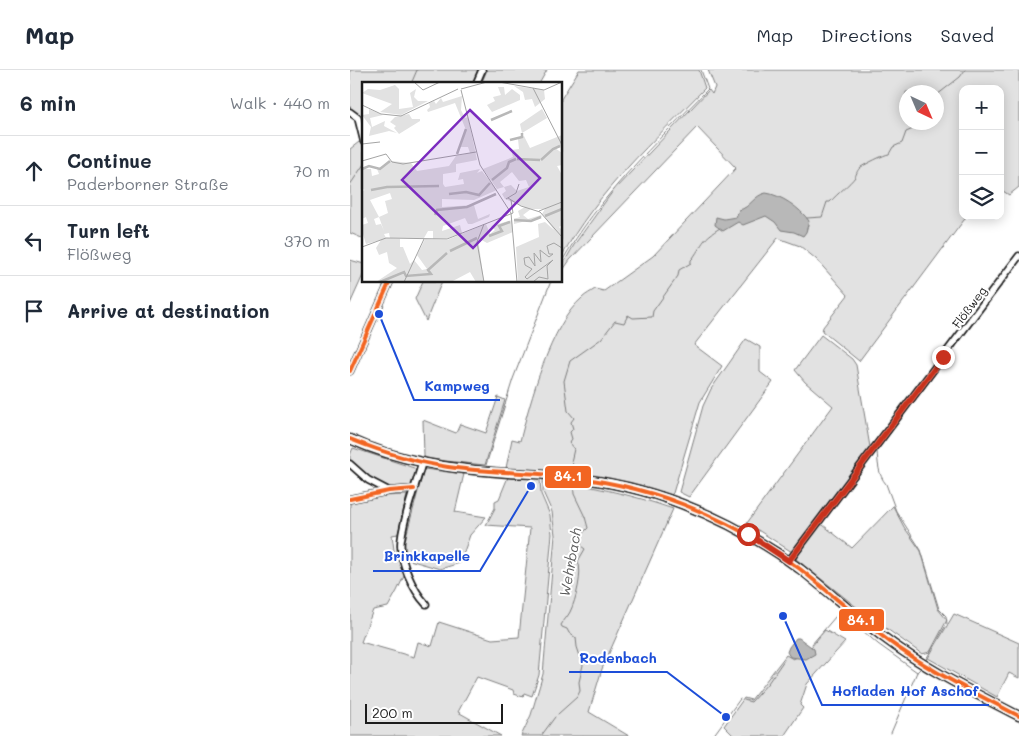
<!DOCTYPE html>
<meta charset="utf-8">
<style>
:root{--surface:#fff;--page:#f2f2f3;--text:#1f2937;--muted:#747a83;--line:#e0e1e3}
body{margin:0;font-family:Mali,sans-serif;background:var(--page);color:var(--text)}
.controls{position:absolute;right:15px;top:15px;display:grid;overflow:hidden;border-radius:10px;box-shadow:0 2px 12px #0003}
.controls button{width:45px;height:45px;display:grid;place-items:center;padding:0;border:0;border-bottom:1px solid var(--line);background:var(--surface);color:var(--text);font:25px sans-serif}
.compass{position:absolute;left:549px;top:15px;width:45px;height:45px;border-radius:50%;background:var(--surface);box-shadow:0 2px 12px #0003;rotate:136deg}
.scale{position:absolute;left:15px;bottom:12px;width:138px;box-sizing:border-box;padding-left:5px;border:2px solid #1c1c1c;border-top:0;font-size:14px;line-height:18px;white-space:nowrap;color:#1c1c1c;-webkit-text-stroke:4px #fff;paint-order:stroke}
.stop{position:absolute;width:15px;height:15px;margin:-11px;border:4px solid #c8321e;border-radius:50%;background:#fff}
.stop.end{background:#c8321e;border-color:#fff;box-shadow:0 1px 5px #0008}
.list{margin:0;padding:0;list-style:none}
h2{display:flex;justify-content:space-between;align-items:center;height:65px;margin:0;padding:0 20px;font-size:21px}
h2 small{font-size:16px;font-weight:400;color:var(--muted)}
.list li{display:grid;grid-template-columns:32px 1fr auto;gap:15px;align-items:center;box-sizing:border-box;height:70px;padding:0 20px;border-top:1px solid var(--line)}
.list b{display:block;font-size:19px;white-space:nowrap}
.list p{margin:0;font-size:16px;white-space:nowrap;color:var(--muted)}
.list em{font-size:16px;font-style:normal;color:var(--muted)}
.icon{flex:none;width:28px;height:28px;fill:none;stroke:currentColor;stroke-width:2;stroke-linecap:round;stroke-linejoin:round}
.map{position:relative;flex:none;width:669px;height:666px;overflow:hidden}
header{display:flex;align-items:center;gap:30px;box-sizing:border-box;height:70px;padding:0 25px;background:var(--surface);border-bottom:1px solid var(--line)}
header strong{font-size:24px}
nav{display:flex;gap:28px;margin-inline-start:auto;font-size:18px}
main{display:flex}
aside{flex:1;background:var(--surface)}
.map>svg:first-child{display:block}
</style>
<header>
<strong>Map</strong>
<nav><a>Map</a><a>Directions</a><a>Saved</a></nav>
</header>
<main>
<aside>
<h2>6 min<small>Walk · 440 m</small></h2>
<ul class="list">
<li><svg class="icon" aria-label="ahead" viewBox="0 0 24 24"><path d="M12 20V5M6 11l6-6 6 6"/></svg><div><b>Continue</b><p>Paderborner Straße</p></div><em>70 m</em></li>
<li><svg class="icon" aria-label="left" viewBox="0 0 24 24"><path d="M17 20v-9H6M10 6l-5 5 5 5"/></svg><div><b>Turn left</b><p>Flößweg</p></div><em>370 m</em></li>
<li><svg class="icon" aria-label="arrive" viewBox="0 0 24 24"><path d="M6 21V4h12l-3 4 3 4H6"/></svg><div><b>Arrive at destination</b></div></li>
</ul>
</aside>
<div class="map">
<svg width="669" height="666" viewBox="0 0 669 666">
<rect width="100%" height="100%" fill="#fff"/>
<filter id="ink" filterUnits="userSpaceOnUse"><feTurbulence type="fractalNoise" baseFrequency=".02" numOctaves="2"/><feDisplacementMap in="SourceGraphic" scale="10" xChannelSelector="R" yChannelSelector="G"/><feConvolveMatrix kernelMatrix="1 2 1 2 8 2 1 2 1" color-interpolation-filters="sRGB"/></filter>
<g filter="url(#ink)">
<path fill="#e2e2e2" stroke="#7f7f7f" fill-rule="evenodd" d="M0 0H130L124 14H14V51L0 40Z
M137 0H197L189 14H131Z
M229 0H349L355 18C304 71 246 122 211 188V29Z
M358 0H669V117L659 125 650 119V19H613V146H617L509 291 472 261 473 257 498 225 466 189 450 176 428 168 344 275 372 296 350 332 323 423 320 426 220 405 156 398 162 369 170 371C180 331 201 254 232 228 236 224 241 222 245 219L254 221 303 186 386 98 347 57 220 190 211 203V198L224 175 263 121 359 20 362 24 365 17ZM556 22H586V52H556Z
M9 72 14 76V169L0 163V79Z
M0 190 14 194V203L0 234Z
M73 211H92L76 251 65 229Z
M471 265 502 289 506 295 520 377 519 381 442 482 397 453 483 336 455 312 445 300Z
M396 269 410 277V302L423 312 339 427 329 422 353 336 361 319Z
M148 327 155 330 135 395 76 389 74 386 73 350 106 363 110 354 136 363Z
M3 378 67 399 62 415 59 417H39L22 410 0 392V385Z
M74 399 114 404 105 442 136 447 120 465 110 493 90 499 56 489 54 474Z
M158 407 190 409 191 424 200 445 202 464 189 605 182 626 174 623 173 627 164 624 163 620 127 607 108 642 151 666H0V432L32 426 57 425 48 464 42 465 45 487 51 488 55 504 47 521 38 537 23 540 11 572 64 587 68 572 82 576 89 552 142 569 169 567 180 458 136 455 145 438V431L149 429Z
M193 409C237 415 281 424 323 439L252 599 239 642 279 666H171L181 645 193 604 205 465 202 442 193 422Z
M543 436 554 457 571 481 588 539 597 550 580 582 572 584 509 539 446 489V486L469 454 473 455 502 478Z
M604 544 669 573V608L659 603 647 627 578 588Z
M475 560 495 572 457 614 450 635 453 638 434 666H384L374 656 394 628 401 630 436 585 443 589 464 579 461 577Z"/>
<path fill="#b8b8b8" stroke="#7a7a7a" d="M416 123C431 125 450 138 459 151L456 162 453 166 444 162 431 160 425 152 416 146 393 155 388 152 373 161 365 155 366 147 374 149 386 147 389 140C400 138 404 125 416 123Z
M446 568H449L464 579 465 584 456 589 440 587 437 582 439 577Z"/>
<g fill="none" stroke-linecap="round" stroke-linejoin="round">
<path stroke="#7a7a7a" stroke-width="1" d="M61 14 67 0
M586 30 587 25 610 7 615 0
M0 115 14 94
M457 148 472 147 477 132H480C487 124 500 114 505 107 507 103 507 100 511 97 514 95 535 84 539 84L543 77 552 73 556 62 563 59 569 52
M211 193C249 126 305 74 358 19L351 0
M598 287 669 191
M594 292 527 381C528 392 528 405 536 414L546 441 571 480 589 539 596 546 597 554
M136 395 163 309 201 211
M223 404V394L221 392 224 379 219 373 222 369 220 362 223 359 221 352 224 348 218 341 214 311 220 291 251 269 265 251 274 253 278 245 283 248 302 247 303 241 328 206 329 200 341 193V190L343 188C354 172 352 169 370 158
M488 543 490 541 528 574 567 602
M462 574 486 546
M575 591 595 557
M394 630 401 632 418 613 434 590
M208 644 227 627 230 621 229 612 233 595 227 577 226 568 219 563 217 559 212 557 211 555C214 550 218 546 220 542 226 530 233 502 228 491L235 479 231 476 232 464 238 458 235 447 224 424 223 411
M541 663 567 602 571 598
M191 666 205 647
M363 666 390 629"/>
<defs>
<path id="street" d="M126 14 132 0
M0 42 8 48 14 72
M0 301 40 211
M72 393C65 418 54 444 51 471 49 491 63 520 76 534
M0 394 18 410 39 421
M0 429 39 421 64 419
M439 491 669 186"/>
<path id="secondary" d="M0 369C50 392 103 399 158 403 178 404 198 404 218 407 256 411 296 420 332 434 374 450 414 472 450 499 478 521 504 545 532 566 574 598 622 622 669 646"/>
</defs>
<use href="#street" stroke="#1c1c1c" stroke-width="9"/>
<use href="#secondary" stroke="#1c1c1c" stroke-width="11"/>
<use href="#street" stroke="#fff" stroke-width="5.5"/>
<use href="#secondary" stroke="#fff" stroke-width="8"/>
<defs>
<path id="bus-1" d="M0 301 40 211
M0 369C32 382 64 392 98 397 133 402 168 402 203 405 247 409 291 418 332 434 374 450 414 472 450 499 483 525 513 553 547 577 586 604 628 625 669 646
M0 429 39 421 64 419"/>
</defs>
<use href="#bus-1" stroke="#fff" stroke-width="8"/>
<use href="#bus-1" stroke="#f26522" stroke-width="4"/>
</g>
</g>
<g fill="none" stroke-linecap="round" stroke-linejoin="round" filter="url(#ink)">
<path stroke="#c8321e" stroke-width="6" d="M398 464 439 491 593 287"/>
</g>
<g text-anchor="middle" dominant-baseline="central" stroke-width="4" stroke-linejoin="round" paint-order="stroke">
<g font-size="12" fill="#1c1c1c" stroke="#fff">
<text transform="translate(619 237) rotate(-53)">Flößweg</text>
</g>
<g font-size="14" font-style="italic" fill="#5a5a5a" stroke="#fff">
<text transform="translate(220 492) rotate(-80)">Wehrbach</text>
</g>
</g>
<g transform="translate(12 12)">
<rect width="200" height="200" fill="#fff"/>
<path d="M33 3 37 7V27L51 25 48 11 54 7 52 15 56 19H66L39 33 18 30 30 22 0 11 6 7 18 8ZM152 4 182 8 183 17 173 25 170 17 163 18 161 10ZM136 5H142L143 13 150 7 158 13V18L130 30 125 23 133 19 131 15 139 13ZM100 14 99 28 103 36 106 35 115 78 94 82V90L81 92V102L83 105 102 102 101 97 96 98 98 91 118 87 115 91 120 89 135 108 112 118 80 117V125L112 123 116 137 128 132 127 135 110 142H106L103 136 81 144 80 149 98 143 100 151 84 157H71V149H66L62 156H28L27 151 22 152 24 156 38 157V165H41L48 182 52 178 60 188 65 187 55 173 63 157 85 158 124 142 128 152 133 148 129 144 150 138 151 150 125 161 116 156 122 200H114L108 190 89 200H14L35 186 27 181 25 170 17 173 14 166 19 158 4 162 0 149V143L6 141 4 135 0 137V109L3 108 0 107V87H9L10 94 17 92 15 87 29 79 49 81 55 89 87 84 94 74 108 71 106 65H98L104 48 93 21 66 30 65 28 68 25 67 21 72 19 74 22 79 16 81 20ZM28 111 30 117 23 119 26 131 17 135 22 149 19 142 14 143 12 137 17 135 8 118ZM7 27 21 33 8 36 10 45 23 39 22 44 35 51 27 49 7 54 9 45 0 33 7 32ZM180 27 185 36 160 51 158 42ZM47 32 50 37H58V39L37 52 32 46 34 44 28 40 33 35ZM200 53V64L193 66 200 71V83L195 84 200 93V143L197 145 200 148V200H156L154 165 177 155 176 142 183 140 192 148 180 132 183 127H169L161 133 166 137 179 133 180 135 152 142V137L158 135 156 129 163 125 143 117 140 112 144 109 142 105 135 107 121 87 151 75 149 68 157 67 156 57 162 54 168 66ZM150 90 157 99 164 98 167 105 155 109 149 103 142 105 138 100Z" fill="#e2e2e2" fill-rule="evenodd"/>
<path fill="none" stroke="#b8b8b8" stroke-width="2.5" d="M129 38 150 29M148 58 160 55V51M95 72 104 47M155 77 178 78M179 78 191 67 198 64M0 87 7 84 18 87 28 79M130 98 145 86 147 80 154 77M9 108 25 105 77 104M87 112 104 110 117 113 128 101M73 133 75 128 105 125 134 112M183 134 200 127M152 138 169 139 179 135M127 154 140 149 137 144 148 140M88 169 115 156M18 200 42 190 44 194 69 192 66 188 85 171"/>
<path fill="none" stroke="#a4a4a4" stroke-width="1" d="M52 0 61 8 78 0M137 0 182 8 200 0M171 6 200 63M99 7 125 0M99 8 118 83 149 131 155 200M0 23 19 32 39 34 96 7M0 62 18 60M0 79 24 72 30 80 41 82 114 70M146 116 159 124 178 130 200 155M144 117 154 111 157 102M177 129 200 120M0 165 24 156 85 157 151 131 149 118M42 200 62 157M122 200 115 160 122 142M171 200 177 195 186 197 185 184 191 178 165 197 163 195 170 187 163 183 162 176 167 175 173 184 172 171 179 180 178 168 187 175 191 172H187L185 164 192 161 200 166"/>
<path fill="#7b2cbf" fill-opacity="0.15" stroke="#7b2cbf" stroke-width="2.5" d="M108 28 178 96 111 166 40 98Z"/>
<rect width="200" height="200" fill="none" stroke="#1c1c1c" stroke-width="2.5"/>
</g>
<path fill="none" stroke="#1d4ed8" stroke-width="2" d="M29 244L64 330H150M181 416L130 501H23M376 647L317 602H219M433 546L472 635H639"/>
<g fill="#1d4ed8" stroke="#fff" stroke-width="2">
<circle cx="29" cy="244" r="5"/>
<circle cx="181" cy="416" r="5"/>
<circle cx="376" cy="647" r="5"/>
<circle cx="433" cy="546" r="5"/>
</g>
<g font-size="14" text-anchor="middle" font-weight="bold" fill="#1d4ed8" stroke="#fff" stroke-width="4" stroke-linejoin="round" paint-order="stroke">
<text x="107" y="321">Kampweg</text>
<text x="77" y="491">Brinkkapelle</text>
<text x="268" y="593">Rodenbach</text>
<text x="555" y="626">Hofladen Hof Aschof</text>
</g>
<g stroke="#fff" stroke-width="2">
<rect x="194" y="395" width="48" height="24" rx="5" fill="#f26522"/>
<rect x="488" y="538" width="47" height="24" rx="5" fill="#f26522"/>
</g>
<g font-size="14" text-anchor="middle" font-weight="bold" fill="#fff">
<text x="218" y="411">84.1</text>
<text x="511" y="555">84.1</text>
</g>
</svg>
<div class="controls">
<button>+</button>
<button>−</button>
<button><svg class="icon" aria-label="layers" viewBox="0 0 24 24"><path d="M12 4l9 5-9 5-9-5zM3 14l9 5 9-5"/></svg></button>
</div>
<svg class="compass" viewBox="-18 -18 36 36"><path d="M0-13l5 13h-10z" fill="#e53935"/><path d="M0 13l5-13h-10z" fill="#747a83"/></svg>
<div class="scale">200 m</div>
<div class="stop" style="left:398px;top:464px"></div>
<div class="stop end" style="left:593px;top:287px"></div>
</div>
</main>
